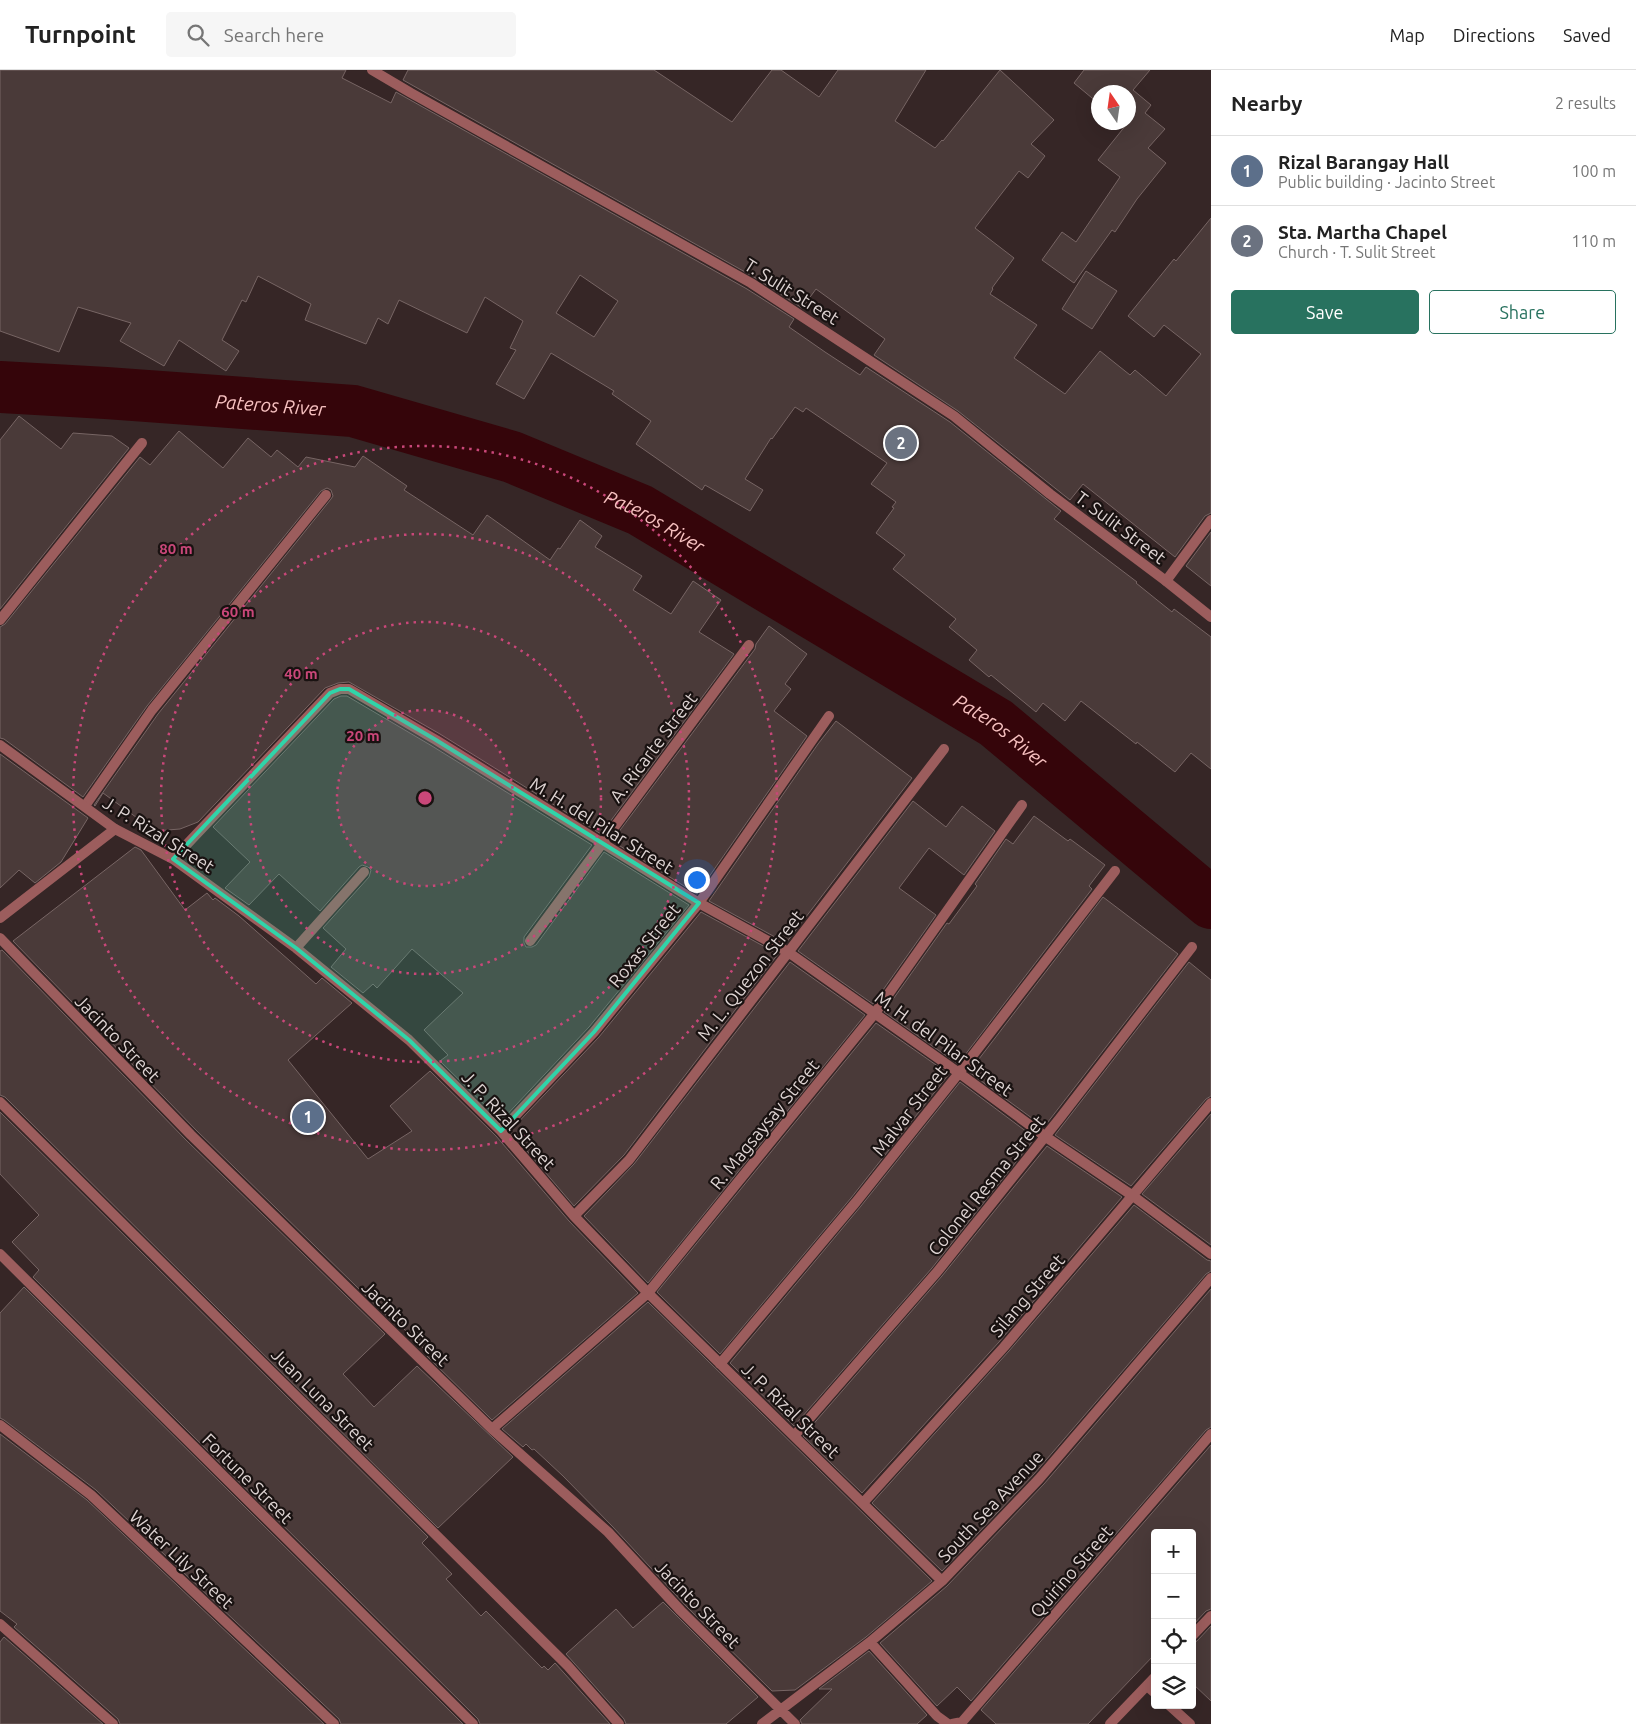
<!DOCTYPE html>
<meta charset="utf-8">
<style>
:root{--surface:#fff;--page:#f6f6f6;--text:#222;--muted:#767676;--line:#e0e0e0;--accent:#28725f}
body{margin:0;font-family:Ubuntu,sans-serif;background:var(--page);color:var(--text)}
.controls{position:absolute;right:15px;bottom:15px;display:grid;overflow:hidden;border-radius:5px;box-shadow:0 5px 20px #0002}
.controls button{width:45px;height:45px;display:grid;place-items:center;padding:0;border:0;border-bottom:1px solid var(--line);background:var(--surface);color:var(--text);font:25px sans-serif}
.compass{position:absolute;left:1091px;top:15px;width:45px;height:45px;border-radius:50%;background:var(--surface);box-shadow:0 5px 20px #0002;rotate:347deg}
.you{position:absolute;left:696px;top:809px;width:18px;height:18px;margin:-12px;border:4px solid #fff;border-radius:50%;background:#1a73e8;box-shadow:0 0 0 8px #1a73e833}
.badge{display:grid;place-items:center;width:32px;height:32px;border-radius:50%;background:var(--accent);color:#fff;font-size:16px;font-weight:700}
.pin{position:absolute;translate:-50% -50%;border:2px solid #fff;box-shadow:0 1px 5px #0006}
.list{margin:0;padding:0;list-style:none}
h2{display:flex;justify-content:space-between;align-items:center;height:65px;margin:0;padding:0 20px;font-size:21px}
h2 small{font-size:16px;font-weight:400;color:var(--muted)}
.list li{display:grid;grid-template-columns:32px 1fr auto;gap:15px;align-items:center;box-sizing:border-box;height:70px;padding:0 20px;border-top:1px solid var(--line)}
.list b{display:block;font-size:19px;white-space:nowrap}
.list p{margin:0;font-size:16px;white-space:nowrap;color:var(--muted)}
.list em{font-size:16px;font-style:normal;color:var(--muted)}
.actions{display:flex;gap:10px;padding:15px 20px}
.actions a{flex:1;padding:11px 0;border:1px solid var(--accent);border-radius:5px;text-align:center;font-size:18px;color:var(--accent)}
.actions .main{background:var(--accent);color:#fff}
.icon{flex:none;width:28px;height:28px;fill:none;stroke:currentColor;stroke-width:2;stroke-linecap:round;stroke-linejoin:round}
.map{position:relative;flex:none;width:1211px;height:1654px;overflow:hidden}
header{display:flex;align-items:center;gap:30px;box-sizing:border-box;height:70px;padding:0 25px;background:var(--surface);border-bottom:1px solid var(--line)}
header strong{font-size:24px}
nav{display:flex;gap:28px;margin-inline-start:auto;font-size:18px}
.search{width:350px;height:45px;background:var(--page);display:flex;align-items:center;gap:12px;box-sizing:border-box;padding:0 18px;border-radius:5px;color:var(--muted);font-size:19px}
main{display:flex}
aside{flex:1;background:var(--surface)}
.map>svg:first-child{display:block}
</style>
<header>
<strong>Turnpoint</strong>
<div class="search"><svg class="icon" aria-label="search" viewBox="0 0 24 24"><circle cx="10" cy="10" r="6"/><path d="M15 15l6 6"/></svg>Search here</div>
<nav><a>Map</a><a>Directions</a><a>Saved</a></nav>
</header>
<main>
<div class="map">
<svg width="1211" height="1654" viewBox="0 0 1211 1654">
<rect width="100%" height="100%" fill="#362626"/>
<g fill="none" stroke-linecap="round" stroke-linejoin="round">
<path stroke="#35050a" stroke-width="52" id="s1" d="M0 317 106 323 353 341 512 387 640 440 996 653 1211 833"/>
</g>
<path fill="#4a3a39" stroke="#776564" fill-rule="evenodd" d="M0 0H346L342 8 391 33 396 22 747 219 794 249 789 257 825 282 860 305 866 297 950 352 1061 441 1054 449 1137 512 1136 513 1172 542 1174 539 1211 567V699L1191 683 1175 702 1137 672 1136 674 1081 631 1065 651 1043 633 1036 642 991 605 989 607 969 590 977 580 949 557 956 549 893 499 905 485 876 463 894 438 892 437 896 432 871 414 887 393 806 338 803 342 795 337 772 369 771 368 745 409 763 420 750 441 705 415 702 420 636 374 651 351 612 324 614 321 551 283 524 329 496 314 516 280 510 278 523 251 485 227 467 263 399 230 388 254 378 248 366 274 305 250 311 234 258 206 246 232 242 230 222 270 239 281 226 301 179 270 164 296 120 271 131 253 78 237 59 282 0 261ZM580 205 618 231 594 267 556 243Z
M408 0H654L732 52 772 0H781L819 27 838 0H926L895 51 935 78 942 70 943 71 1000 0 1054 50 1031 74 1045 86 1028 108 1019 101 975 158 1014 188 992 218 993 219 990 224 1037 255 1014 288 1065 324 1100 281 1130 305 1135 300 1166 326 1201 284 1164 255 1154 267 1128 246 1174 189 1176 191 1211 148V443L1205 446 1175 487 1083 414 1070 430 958 341 874 285 885 269 816 219 802 238 754 207 403 10Z
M1084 0H1150L1133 20 1151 35 1145 43 1165 59 1148 78 1166 93 1137 129 1115 162 1112 160 1074 213 1042 190 1062 162 1076 172 1120 107 1098 90 1126 55 1123 52H1128V22H1098V33L1074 13Z
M1086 201 1117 221 1092 259 1062 239Z
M19 346 61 379 73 363 112 366 129 378 0 539V370Z
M179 361 223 398 248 368 271 387 277 380 298 397 306 387 355 397 363 386 407 416 404 420 473 465 487 445 550 490 558 478 560 479 580 450 602 466 595 477 642 506 633 520 671 544 693 511 721 530 699 562 734 584 601 764 440 664 349 612 338 613 325 618 198 752 180 759 155 761 103 723 95 736 94 735 158 644 331 429 333 426 331 420 327 418 321 421 147 636 83 727 4 669 0 668V557L5 554 140 387 150 395Z
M1211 462V516L1186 496Z
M769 556 807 584 785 614 791 619 774 641 807 666 697 824 612 771 755 579 756 574Z
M341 626H347L432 676 592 775 524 867V873L526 877H532L536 875 604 782 689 835 589 957 501 1051 440 991 448 985 424 960 463 923 412 879 377 918 373 914 363 923 331 897 346 879 323 858 369 807 371 800 368 797 362 795 359 797 320 841 279 804 249 835 225 818 250 792 213 757 334 629Z
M836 651 912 708 786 873 709 831 818 674Z
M0 684 88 748 61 792 35 813 19 800 0 818Z
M913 731 946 757 962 736 995 761 964 805 929 778 899 818 936 845 873 934 798 881Z
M1034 746 1068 771 1070 769 1105 795 1089 816 1092 819 958 994 884 942 947 853 949 854 977 816 975 814 1006 769 1013 774Z
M135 777 141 780 185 840 207 823 213 830 215 828 239 846 316 914 322 908 352 933 288 990 368 1089 412 1061 390 1036 430 1001 496 1066 569 1151 638 1223 492 1350 427 1286 429 1284 397 1252 395 1254 196 1060 13 871Z
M1103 827 1178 884 1044 1057 969 1002Z
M701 842 778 884 624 1085 574 1136 510 1061 599 967Z
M2 880 186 1070 385 1264 343 1304 374 1337 417 1296 513 1387 438 1458 5 1027 0 1025V881Z
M790 892 865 945 648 1213 584 1146 634 1094Z
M1189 892 1211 910V1026L1206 1029 1131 1116 1055 1065Z
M876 953 949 1004 851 1128 720 1284 657 1222Z
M960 1012 1035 1068 932 1198 794 1356 730 1293 861 1136Z
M0 1042 428 1467 422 1473 452 1504 446 1509 481 1546 486 1541 542 1598 544 1596 548 1600 555 1593 610 1654H480L478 1649 33 1207 39 1200 12 1172 39 1145 0 1104Z
M1211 1044V1175L1142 1124Z
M1047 1076 1122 1127 999 1272 862 1423 803 1366 942 1206Z
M1134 1135 1207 1190 1211 1191V1201L1206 1204 1034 1404 942 1501 872 1433 1009 1281Z
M24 1217 463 1654H341L339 1649 96 1420 4 1350 0 1348V1243Z
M1211 1219V1357L1206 1360 971 1631 957 1617 937 1636 880 1573 947 1516 1044 1414Z
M648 1232 932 1511 866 1567 795 1620 772 1621 686 1536 613 1457 563 1406 534 1379 532 1380 526 1374 523 1377 502 1359Z
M0 1364 87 1430 324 1654H120L118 1649 14 1557 17 1554 0 1541Z
M1211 1375V1539L1206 1541 1192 1556V1463H1155V1584L1088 1654H996L981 1640Z
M663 1532 758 1627 726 1654H626L624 1649 566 1584 616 1539 633 1558Z
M1211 1556V1631L1192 1613V1573L1197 1571Z
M4 1567 103 1654H0V1572Z
M869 1581 927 1645 917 1654H802L800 1650 832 1619H819Z"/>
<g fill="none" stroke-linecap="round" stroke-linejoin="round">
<path stroke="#9c5d5d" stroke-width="10" d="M1166 511 1211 547
M0 550 142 373
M85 736 152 640 326 425
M115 759 173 789 296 878 409 970 501 1061 574 1146 648 1223 942 1511
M173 789 330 623 340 619H349L436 670 699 833 788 882 959 1003 1046 1067 1133 1126 1211 1184
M0 868 191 1065 492 1359 608 1462 681 1541 795 1654
M530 871 749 575
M296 878 364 802
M0 1032 568 1596 619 1654
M501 1061 594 962 699 833 829 646
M574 1146 629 1090 944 679
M0 1184 473 1654
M720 1294 856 1132 959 1003 1115 801
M0 1355 91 1425 334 1654
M492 1359 648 1223 875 943 1022 735
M794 1366 937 1202 1060 1048 1192 877
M863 1433 1004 1277 1211 1033
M0 1554 113 1654
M1192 1566 1211 1546
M870 1572 937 1646 948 1654
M1147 1616 1155 1623
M1169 1635 1190 1654
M762 1654 870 1572 942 1511 1039 1409 1211 1208
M952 1654 962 1652 1211 1364
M1110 1654 1155 1607"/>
<path stroke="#9c5d5d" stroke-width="10" d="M372 0 411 23 751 213 954 346 1050 424 1166 511 1211 450
M0 675 115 759 0 848"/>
</g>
<path fill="#30d4a9" fill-opacity="0.2" stroke="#30d4a9" stroke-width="4" stroke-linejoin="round" d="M340 619H349L436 670 699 833 594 962 501 1061 409 970 296 878 173 789 330 623Z"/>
<circle cx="425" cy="728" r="88" fill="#c94779" fill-opacity=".12"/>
<g fill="none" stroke="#c94779" stroke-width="2.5" stroke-dasharray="2.5 5">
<circle cx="425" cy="728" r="88"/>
<circle cx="425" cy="728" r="176"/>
<circle cx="425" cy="728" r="264"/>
<circle cx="425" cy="728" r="352"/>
</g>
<g text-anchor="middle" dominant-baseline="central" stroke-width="4.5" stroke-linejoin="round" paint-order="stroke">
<g font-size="18" fill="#ddd3d2" stroke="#191211">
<text transform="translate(792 221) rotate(32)">T. Sulit Street</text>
<text transform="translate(1121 457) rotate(37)">T. Sulit Street</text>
<text transform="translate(653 677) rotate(-53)">A. Ricarte Street</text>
<text transform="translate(602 755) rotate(32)">M. H. del Pilar Street</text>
<text transform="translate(159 764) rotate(32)">J. P. Rizal Street</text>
<text transform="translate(644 875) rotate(-51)">Roxas Street</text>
<text transform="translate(750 905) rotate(-52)">M. L. Quezon Street</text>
<text transform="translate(118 968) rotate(46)">Jacinto Street</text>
<text transform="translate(944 973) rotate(36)">M. H. del Pilar Street</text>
<text transform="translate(909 1040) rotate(-52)">Malvar Street</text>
<text transform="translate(509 1050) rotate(47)">J. P. Rizal Street</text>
<text transform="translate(764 1054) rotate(-51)">R. Magsaysay Street</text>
<text transform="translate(986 1115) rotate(-51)">Colonel Resma Street</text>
<text transform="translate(1027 1225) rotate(-49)">Silang Street</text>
<text transform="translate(406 1253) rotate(44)">Jacinto Street</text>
<text transform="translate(323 1329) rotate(45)">Juan Luna Street</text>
<text transform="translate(791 1340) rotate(44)">J. P. Rizal Street</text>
<text transform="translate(248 1408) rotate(45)">Fortune Street</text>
<text transform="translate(990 1436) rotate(-47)">South Sea Avenue</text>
<text transform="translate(182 1489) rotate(43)">Water Lily Street</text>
<text transform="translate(1071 1501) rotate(-49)">Quirino Street</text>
<text transform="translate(698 1534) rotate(46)">Jacinto Street</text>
</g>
<g font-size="19" font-style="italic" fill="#f7c1c0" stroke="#191211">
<text stroke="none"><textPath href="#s1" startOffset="271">Pateros River</textPath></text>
<text stroke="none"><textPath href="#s1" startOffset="676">Pateros River</textPath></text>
<text stroke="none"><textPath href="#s1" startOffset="1081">Pateros River</textPath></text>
</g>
</g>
<circle cx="425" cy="728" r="8" fill="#c94779" stroke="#191211" stroke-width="2.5"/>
<g font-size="15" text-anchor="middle" font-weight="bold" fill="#c94779" stroke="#191211" stroke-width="4.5" stroke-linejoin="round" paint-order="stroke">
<text x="176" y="484">80 m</text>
<text x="238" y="547">60 m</text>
<text x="301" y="609">40 m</text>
<text x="363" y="671">20 m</text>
</g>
</svg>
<div class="controls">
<button>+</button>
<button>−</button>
<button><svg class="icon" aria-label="locate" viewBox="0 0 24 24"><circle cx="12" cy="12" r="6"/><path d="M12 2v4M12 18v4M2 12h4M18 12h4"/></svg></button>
<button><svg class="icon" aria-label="layers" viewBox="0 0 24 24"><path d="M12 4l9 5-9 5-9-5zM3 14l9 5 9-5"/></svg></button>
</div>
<svg class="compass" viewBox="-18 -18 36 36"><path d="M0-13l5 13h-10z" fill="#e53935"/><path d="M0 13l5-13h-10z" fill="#767676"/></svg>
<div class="you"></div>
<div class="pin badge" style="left:308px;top:1047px;background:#5c6f8a">1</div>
<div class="pin badge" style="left:901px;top:373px;background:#6b7280">2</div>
</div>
<aside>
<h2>Nearby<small>2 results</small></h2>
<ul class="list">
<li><span class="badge" style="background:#5c6f8a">1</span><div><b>Rizal Barangay Hall</b><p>Public building · Jacinto Street</p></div><em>100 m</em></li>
<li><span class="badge" style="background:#6b7280">2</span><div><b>Sta. Martha Chapel</b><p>Church · T. Sulit Street</p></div><em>110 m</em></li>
</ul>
<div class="actions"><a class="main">Save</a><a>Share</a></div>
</aside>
</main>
